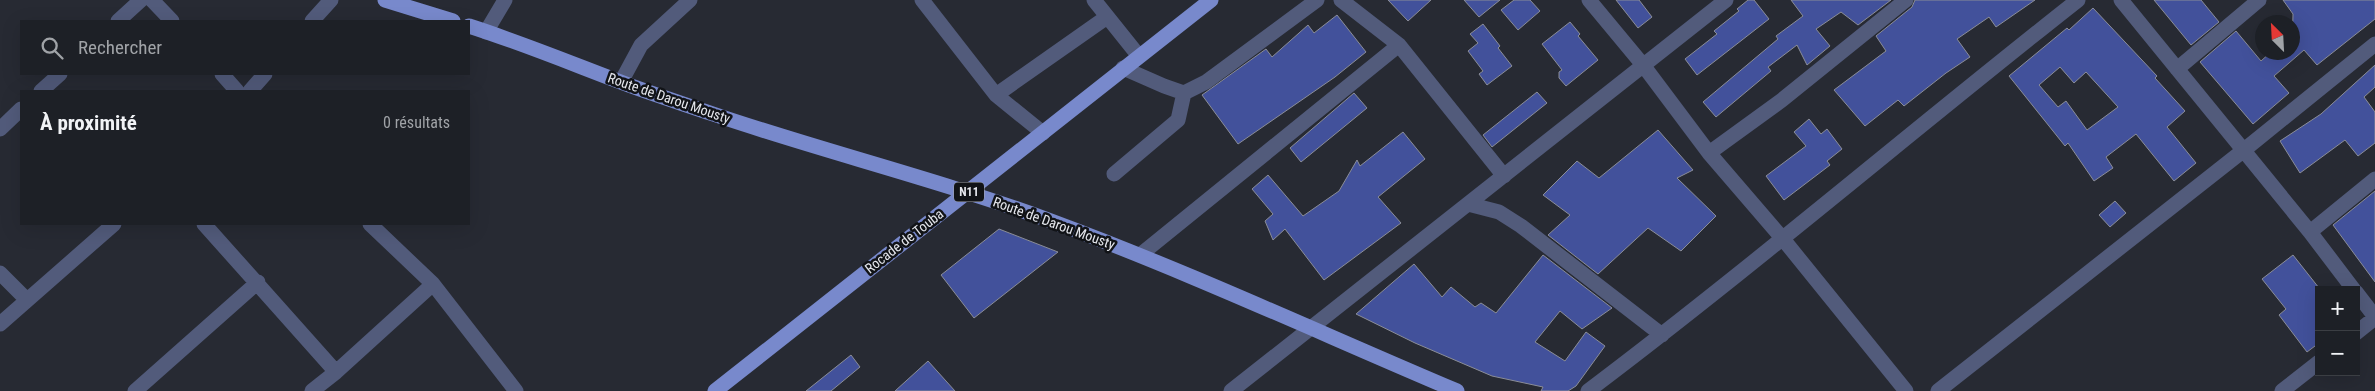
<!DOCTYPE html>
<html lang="fr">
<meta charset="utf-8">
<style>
:root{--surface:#1d2026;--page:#2a2d32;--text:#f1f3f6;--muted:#a0a3a7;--line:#3b3e43}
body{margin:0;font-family:"Roboto Condensed",sans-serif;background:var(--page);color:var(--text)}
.controls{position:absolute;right:15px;bottom:15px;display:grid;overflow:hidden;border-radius:0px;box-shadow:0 5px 20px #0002}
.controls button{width:45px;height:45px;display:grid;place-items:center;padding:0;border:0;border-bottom:1px solid var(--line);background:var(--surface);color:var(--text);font:25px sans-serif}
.compass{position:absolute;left:2255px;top:15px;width:45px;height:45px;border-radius:50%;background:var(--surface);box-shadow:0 5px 20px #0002;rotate:336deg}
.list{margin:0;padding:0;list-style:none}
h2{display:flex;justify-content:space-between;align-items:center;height:65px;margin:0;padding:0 20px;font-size:21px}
h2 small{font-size:16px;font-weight:400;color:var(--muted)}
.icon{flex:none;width:28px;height:28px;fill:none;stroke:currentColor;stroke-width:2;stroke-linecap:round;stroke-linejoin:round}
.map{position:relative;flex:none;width:2375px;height:391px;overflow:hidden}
.search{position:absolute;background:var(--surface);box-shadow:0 5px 20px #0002;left:20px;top:20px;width:450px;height:55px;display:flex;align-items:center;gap:12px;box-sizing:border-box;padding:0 18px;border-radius:0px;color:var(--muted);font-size:19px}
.panel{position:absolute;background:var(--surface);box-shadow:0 5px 20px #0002;left:20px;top:90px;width:450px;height:135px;border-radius:0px}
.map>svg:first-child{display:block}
</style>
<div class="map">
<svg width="2375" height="391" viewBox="0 0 2375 391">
<rect width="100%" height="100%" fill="#272a33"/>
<path fill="#42519b" stroke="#8a8d98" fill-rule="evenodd" d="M1388 0H1431L1408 21Z
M1464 0H1500L1479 17Z
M1514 0H1530L1540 11 1518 30 1501 10Z
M1616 0H1639L1652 17 1638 28Z
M1748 0H1754L1769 19 1697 75 1685 59 1717 34 1714 31 1739 11 1737 9Z
M1791 0H1891L1858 25 1841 12 1816 29 1830 46 1807 65 1797 45 1768 67 1771 71 1716 117 1703 102 1778 39 1776 36 1803 16Z
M1915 0H2035L1996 27 1989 17 1957 39 1970 57 1946 73 1904 106 1898 100 1865 126 1834 90 1886 51 1876 36 1912 7Z
M2154 0H2201L2219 22 2191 45Z
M2283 0H2375V19L2317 65 2304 50 2274 76 2289 93 2253 124 2200 62 2236 31 2261 61 2271 52H2292L2293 14Z
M2093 8 2157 76 2155 78 2185 111 2167 127 2196 163 2174 181 2136 134 2106 157 2113 168 2094 181 2068 143 2065 146 2009 76 2067 28 2069 30ZM2060 67 2074 83 2086 72 2118 107 2087 130 2066 101 2058 107 2039 85Z
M1337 15 1366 52 1335 77 1238 144 1202 95 1266 49 1272 57 1308 25 1314 33Z
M1570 22 1580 34 1578 36 1598 60 1566 86 1559 78V72L1562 70 1542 44Z
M1483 24 1500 46 1498 48 1512 66 1487 85 1479 74 1483 71 1468 51 1478 43 1470 34Z
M2375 65V87L2364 97 2375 112V143L2358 156 2345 140 2300 173 2280 141 2321 114Z
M1537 92 1547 103 1492 147 1483 135Z
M1354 93 1367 108 1301 162 1290 148Z
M1809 119 1821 134 1827 129 1842 149 1827 161 1830 165 1784 200 1766 176 1806 146 1794 132Z
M1658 130 1693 170 1677 178 1716 216 1681 251 1648 228 1598 274 1548 235 1570 215 1543 195 1577 161 1599 178Z
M1403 132 1425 159 1378 197 1401 223 1324 280 1285 229 1273 240 1265 221 1273 214 1252 189 1268 175 1303 216 1339 191 1357 160 1360 166Z
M2375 191V282L2333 225Z
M2115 201 2126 213 2110 227 2099 215Z
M999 229 1058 252 974 318 941 275Z
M1543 255 1612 308 1582 329 1560 311 1535 342 1565 361 1586 332 1605 346 1576 386 1568 391H1541L1543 387 1492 376 1415 343 1356 314 1414 264 1442 297 1451 287 1475 307 1481 303 1496 313Z
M2293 255 2319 288V343L2307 352 2279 315 2286 309 2262 279Z
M851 355 860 367 831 391H806Z
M928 361 955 391H895Z"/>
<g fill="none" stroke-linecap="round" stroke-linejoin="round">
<path stroke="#525b7b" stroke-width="15" d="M152 0 172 21
M922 0 996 95 1043 133
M1094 0 1138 55
M1341 0 1399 45 1504 176
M1589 0 1643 65 1709 153 1783 239 1906 391
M2121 0 2310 232 2354 290
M118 21 141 0
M312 21 331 0
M486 32 505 0
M1123 68 1164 86 1184 93 1206 82 1317 0
M2177 69 2259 0
M222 74 237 91
M621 82 641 45 690 0
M41 91 60 74
M250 91 265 74
M996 95 1107 17
M0 129 21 109
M1709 153 1782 100 1906 0
M1114 174 1178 120 1184 93
M1468 204 1499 212 1521 226 1662 335
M204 224 336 372
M370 224 433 284 516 391
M2310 232 2375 179
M1140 255 1399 45
M0 273 27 300
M2356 292 2375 317
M0 324 114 224
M2356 333 2375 318
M135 391 258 282
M312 391 336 372 433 284
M1231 391 1726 0
M1588 391C1755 265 1914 129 2078 0
M1938 391 2244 150 2375 44
M2282 391 2319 362"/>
<path stroke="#7889cc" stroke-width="15" d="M385 0 453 21
M469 26C519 42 568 62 618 81 649 93 681 103 713 114 825 152 940 180 1051 221 1189 272 1322 334 1457 391
M715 391 1211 0"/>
</g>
<g text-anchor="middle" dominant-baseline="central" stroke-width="5" stroke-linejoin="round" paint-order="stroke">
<rect fill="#111317" stroke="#a5a7ad" stroke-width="1" x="954" y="182.5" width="30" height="19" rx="4"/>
<g font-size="12" font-weight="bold" fill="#e5e7ed">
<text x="969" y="192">N11</text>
</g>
<g font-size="14" fill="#e5e7ed" stroke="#111317">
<text transform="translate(669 98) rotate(19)">Route de Darou Mousty</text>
<text transform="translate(1054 223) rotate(20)">Route de Darou Mousty</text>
<text transform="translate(904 241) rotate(-38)">Rocade de Touba</text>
</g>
</g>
</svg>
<div class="controls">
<button>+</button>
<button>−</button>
</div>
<svg class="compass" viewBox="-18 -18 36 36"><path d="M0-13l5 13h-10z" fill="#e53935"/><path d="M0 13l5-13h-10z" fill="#a0a3a7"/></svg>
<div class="search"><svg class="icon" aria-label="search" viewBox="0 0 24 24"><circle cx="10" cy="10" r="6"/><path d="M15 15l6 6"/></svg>Rechercher</div>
<section class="panel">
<h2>À proximité<small>0 résultats</small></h2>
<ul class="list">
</ul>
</section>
</div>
